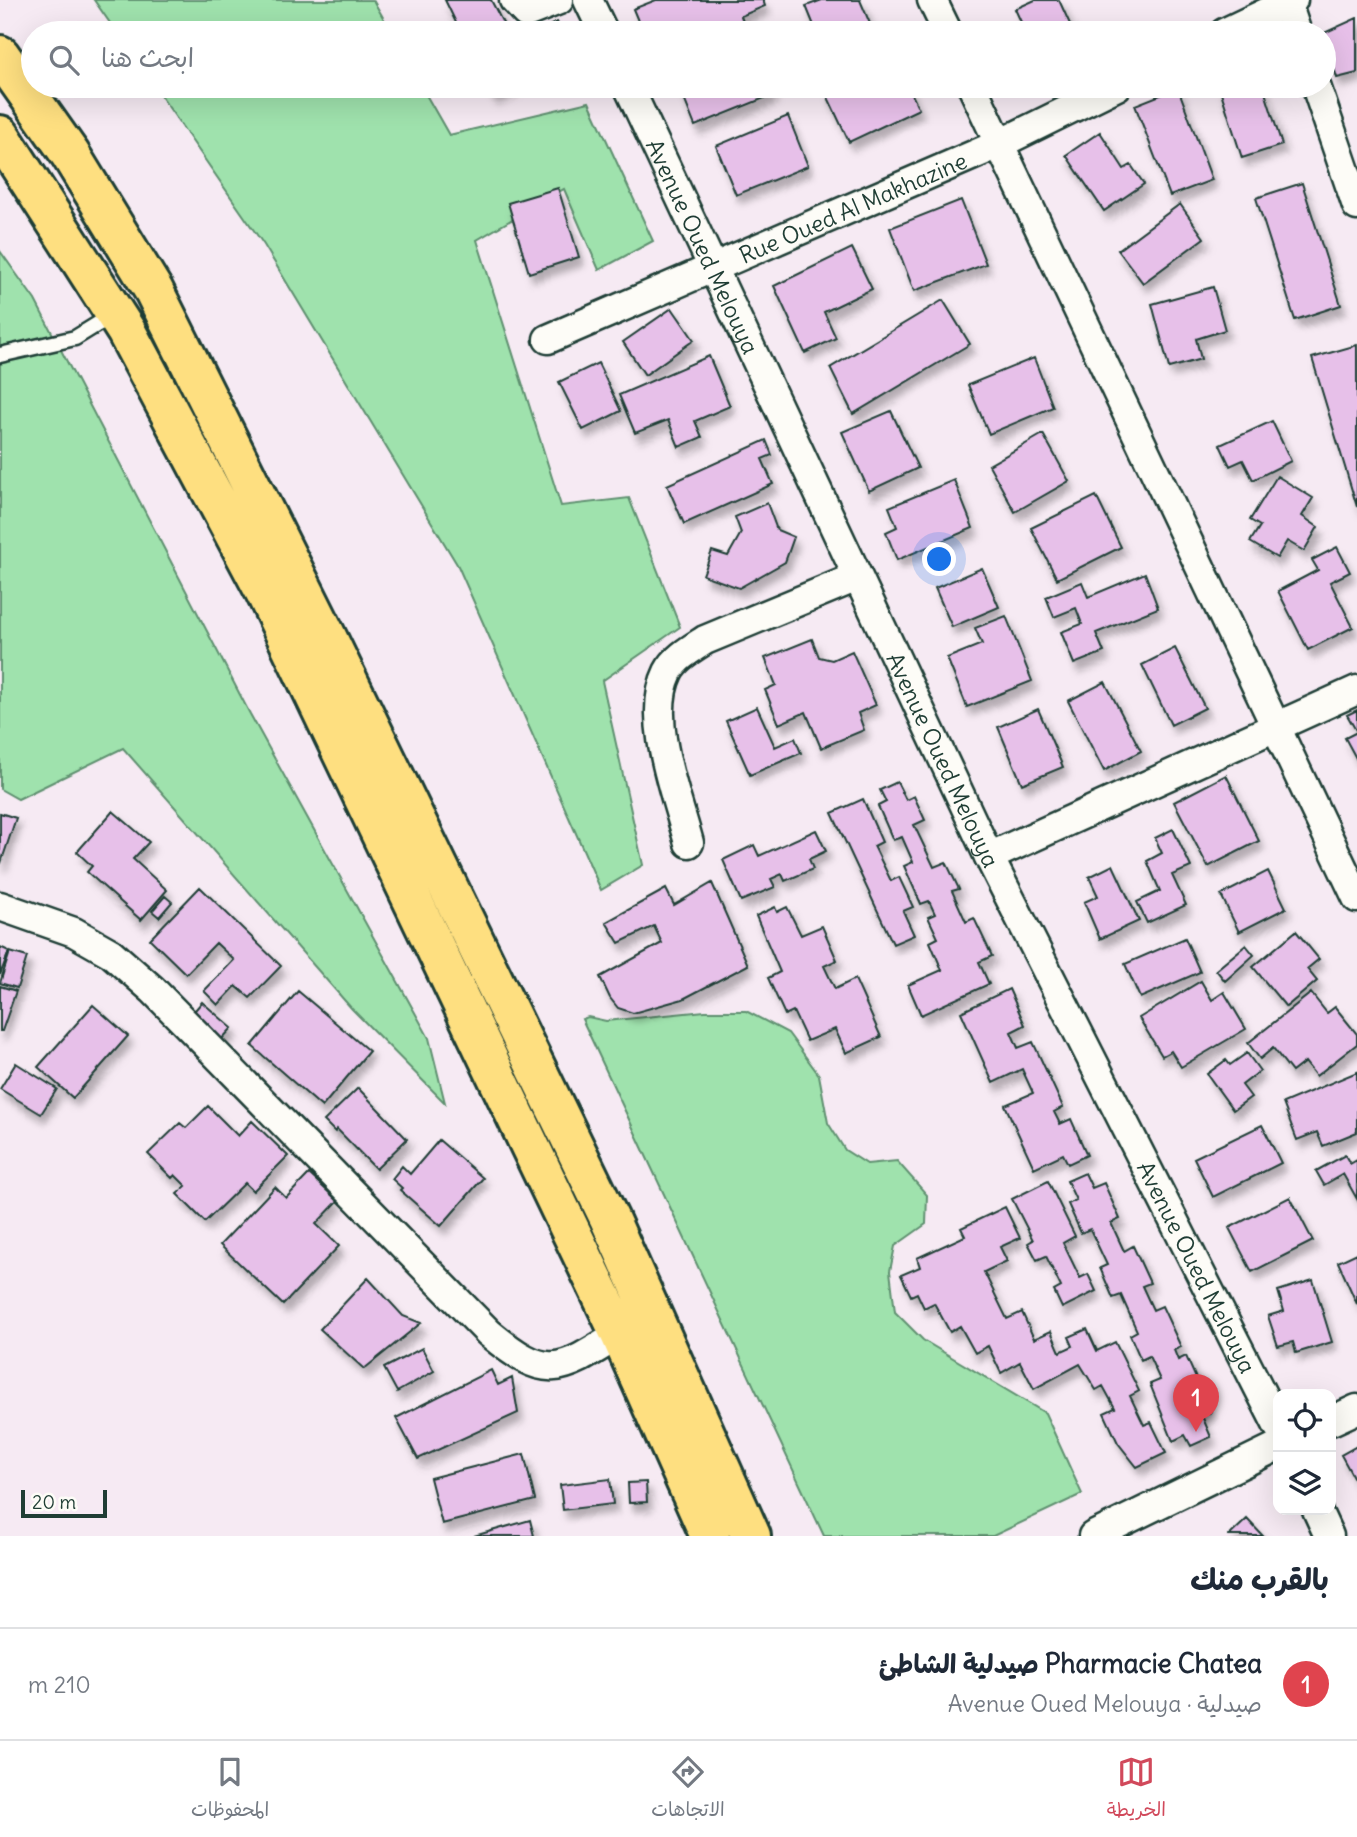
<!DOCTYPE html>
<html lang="ar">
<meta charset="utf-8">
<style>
:root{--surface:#fff;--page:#f6f6f7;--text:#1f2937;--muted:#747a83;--line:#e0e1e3;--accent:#d1495b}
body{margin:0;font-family:Delius,"Playpen Sans Arabic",sans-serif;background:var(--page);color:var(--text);direction:rtl}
.controls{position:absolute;right:21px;bottom:21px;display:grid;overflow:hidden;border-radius:14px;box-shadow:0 7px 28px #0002}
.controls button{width:63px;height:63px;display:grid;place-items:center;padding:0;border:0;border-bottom:2px solid var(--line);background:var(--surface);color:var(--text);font:35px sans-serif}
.scale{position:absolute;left:21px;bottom:18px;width:86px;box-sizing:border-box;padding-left:7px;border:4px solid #1f3d34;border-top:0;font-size:19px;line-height:24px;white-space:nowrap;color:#1f3d34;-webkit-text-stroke:5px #fdfcf7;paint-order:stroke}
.you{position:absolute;left:940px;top:560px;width:24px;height:24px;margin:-18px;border:5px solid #fff;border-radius:50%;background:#1a73e8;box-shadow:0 0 0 10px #1a73e833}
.badge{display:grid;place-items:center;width:46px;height:46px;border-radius:50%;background:var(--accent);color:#fff;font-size:23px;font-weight:700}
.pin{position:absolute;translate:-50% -58px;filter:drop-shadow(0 2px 4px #0008)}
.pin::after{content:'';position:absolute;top:37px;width:24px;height:21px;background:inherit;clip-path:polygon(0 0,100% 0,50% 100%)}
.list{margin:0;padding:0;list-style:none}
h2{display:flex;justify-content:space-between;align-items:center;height:91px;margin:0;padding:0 28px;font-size:30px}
h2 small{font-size:23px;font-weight:400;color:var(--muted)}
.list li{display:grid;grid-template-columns:46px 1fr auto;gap:21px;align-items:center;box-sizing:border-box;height:112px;padding:0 28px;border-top:2px solid var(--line)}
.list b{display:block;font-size:26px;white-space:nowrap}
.list p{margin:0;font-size:23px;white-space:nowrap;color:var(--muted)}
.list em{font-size:23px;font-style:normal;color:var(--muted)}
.icon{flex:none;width:38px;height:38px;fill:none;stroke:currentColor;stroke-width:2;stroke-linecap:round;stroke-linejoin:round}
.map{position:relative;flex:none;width:1357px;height:1536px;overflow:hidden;direction:ltr}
.search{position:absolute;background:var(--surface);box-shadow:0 7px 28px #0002;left:21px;right:21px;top:21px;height:77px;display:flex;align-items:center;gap:18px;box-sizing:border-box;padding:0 24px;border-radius:38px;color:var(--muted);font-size:26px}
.sheet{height:203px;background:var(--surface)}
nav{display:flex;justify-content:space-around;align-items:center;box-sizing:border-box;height:98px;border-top:2px solid var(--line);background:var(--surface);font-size:19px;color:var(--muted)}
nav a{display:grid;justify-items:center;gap:4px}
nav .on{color:var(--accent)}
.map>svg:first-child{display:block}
</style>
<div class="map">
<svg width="1357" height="1536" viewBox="0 0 1357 1536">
<defs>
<filter id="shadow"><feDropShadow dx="4.5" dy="8" stdDeviation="3.5" flood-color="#0004"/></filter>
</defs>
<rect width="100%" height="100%" fill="#f6eaf3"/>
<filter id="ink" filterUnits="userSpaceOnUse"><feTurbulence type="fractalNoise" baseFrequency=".0143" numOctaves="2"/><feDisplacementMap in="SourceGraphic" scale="14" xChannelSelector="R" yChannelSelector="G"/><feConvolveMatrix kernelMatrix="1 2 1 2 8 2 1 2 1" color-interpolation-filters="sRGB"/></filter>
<g filter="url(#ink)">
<path fill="#9fe2ad" stroke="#5f9070" stroke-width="2" d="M94 0H373L392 33H117Z
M154 86H421L449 135 589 102 653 241 599 270 564 189 477 240 561 506 629 498 680 627 602 681 643 865 601 890 458 566 264 245Z
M0 251 35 300 250 714 429 1038 445 1103 352 1009 123 748 18 799 0 789Z
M705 1011H746L788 1033 819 1075 828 1123 845 1150 867 1164 897 1161 927 1195 926 1224 895 1246 890 1271 895 1312 923 1340 1045 1413 1082 1494 993 1536H824L582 1019 588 1017 606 1021Z"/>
<path fill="#e7c0e9" stroke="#1f3d34" stroke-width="2" filter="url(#shadow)" d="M445 0H491L508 33H461Z
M656 0H763L765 6 741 16 747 33H643L633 9Z
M822 0H860L874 33H817L806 6Z
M1035 0H1059L1074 33H1026L1015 9Z
M1357 18V73L1337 78 1324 33Z
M557 22 562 33H534Z
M488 86H514L493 96Z
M679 86H769L772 95 695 126Z
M836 86H908L919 109 849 142 825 91Z
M1219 86H1263L1282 145 1242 158Z
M1178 88 1212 180 1170 196 1135 105Z
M788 116 808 166 736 195 716 146Z
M1100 132 1124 169 1131 165 1144 184 1104 211 1066 155Z
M1302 183 1341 305 1295 320 1256 198Z
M558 188 579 257 529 273 508 203Z
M961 200 986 264 914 291 890 228Z
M1180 204 1204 238 1143 283 1118 250Z
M852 248 872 289 824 312 836 338 805 353 774 286Z
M1213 287 1225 330 1196 339 1201 359 1169 368 1152 304Z
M943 300 970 344 853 414 830 368Z
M672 308 694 340 645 375 623 342Z
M1357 345V507L1312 358Z
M709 356 730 406 695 421 702 437 679 447 668 420 635 433 619 395Z
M1034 358 1053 407 989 434 968 385Z
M598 363 621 411 583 430 559 382Z
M891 411 918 468 869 491 842 432Z
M1272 421 1291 461 1253 480 1243 460 1230 466 1220 445Z
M1043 434 1069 481 1015 512 989 465Z
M766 440 772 455 762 459 773 484 684 524 667 485Z
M1277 476 1313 498 1302 516 1318 527 1304 551 1287 541 1277 558 1250 542 1260 526 1250 520Z
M954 480 973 528 897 560 886 532 897 527 889 507Z
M1096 496 1121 547 1057 579 1031 528Z
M767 503 777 530 794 537 785 562 739 588 703 575 712 551 728 556 741 533 735 517Z
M1337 547 1350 572 1330 582 1353 627 1308 650 1278 591 1318 570 1312 560Z
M982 568 999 607 952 627 935 588Z
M1145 573 1158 608 1096 633 1104 652 1074 664 1061 632 1082 624 1076 608 1054 617 1046 597 1082 582 1088 597Z
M1006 616 1032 681 967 707 947 658 982 644 975 628Z
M812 639 819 657 832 660 852 651 876 705 858 713 864 730 821 748 806 712 779 724 765 690 776 685 765 658Z
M1175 648 1205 708 1171 725 1142 665Z
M1105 682 1141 751 1104 771 1068 701Z
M757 707 775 747 795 738 801 753 750 775 726 721Z
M1038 709 1063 767 1022 784 998 727Z
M1357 710V760L1345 738 1357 732 1347 715Z
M1226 775 1259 841 1208 867 1174 802Z
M897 782 906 800 914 796 925 820 914 825 934 867 946 862 959 889 952 891 966 922 974 918 992 956 979 962 989 984 921 1015 908 985 942 970 930 942 938 938 928 917 935 914 929 901 921 904 904 866 913 862 902 837 893 840 878 806 886 802 880 790Z
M863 799 882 842 874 846 891 881 899 877 913 907 903 911 914 935 893 944 832 813Z
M113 811 149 842 133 859 167 890 141 920 87 872 92 866 77 852Z
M0 813 16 818 1 863H0Z
M1173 829 1191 867 1172 875 1186 905 1147 923 1137 902 1160 891 1147 861 1162 853 1155 838Z
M816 830 826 851 809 859 813 869 785 881 782 874 771 879 775 887 741 901 723 860 754 845 759 856Z
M1113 865 1139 921 1100 939 1084 902 1098 896 1089 877Z
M1268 871 1286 908 1239 932 1221 895Z
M712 883 748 965 683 999 633 1013 618 1008 610 998 600 977 662 943 654 926 619 943 606 922 666 889 674 905Z
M200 887 281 966 250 998 236 986 218 1005 204 991 234 960 216 943 186 974 150 939Z
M165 896 172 902 159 917 152 911Z
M775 907 777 912 787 907 801 935 822 926 837 960 824 966 835 989 855 979 881 1037 846 1053 835 1029 807 1041 793 1011 785 1015 768 978 780 972 756 916Z
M1296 931 1319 959 1307 969 1317 981 1286 1007 1253 967Z
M1185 938 1200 972 1140 998 1125 964Z
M1246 945 1254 955 1225 981 1216 970Z
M0 947 9 951 0 975Z
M10 952 27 957 17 988 0 983Z
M1201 981 1212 1000 1224 992 1246 1029 1181 1067 1171 1051 1162 1056 1139 1018Z
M0 986 16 991 2 1031H0Z
M1009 989 1025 1025 1011 1032 1018 1048 1033 1042 1063 1107 1054 1112 1060 1124 1071 1119 1087 1155 1068 1164 1063 1154 1034 1168 1005 1105 1033 1093 1022 1069 993 1083 961 1012Z
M298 991 369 1051 322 1107 252 1046Z
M1311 993 1327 1013 1335 1007 1357 1034V1044L1316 1076 1305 1062 1292 1072 1273 1048 1260 1059 1248 1043Z
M202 1002 232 1028 218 1043 189 1017Z
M93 1005 128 1036 73 1098 38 1067Z
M1247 1053 1260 1071 1242 1085 1251 1097 1233 1110 1207 1074 1226 1060 1230 1065Z
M16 1063 57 1089 41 1114 0 1089Z
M1357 1072V1132L1323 1146 1317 1132 1297 1140 1283 1103Z
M358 1088 407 1139 376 1169 337 1129 335 1132 324 1121Z
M208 1106 238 1136 252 1121 288 1156 253 1191 245 1183 205 1222 177 1194 186 1186 175 1175 172 1178 148 1154 180 1123 186 1128Z
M1262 1125 1281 1163 1213 1197 1194 1158Z
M439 1140 483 1178 441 1226 400 1190 402 1188 392 1179 402 1166 410 1174Z
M1345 1155 1350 1164 1357 1160V1199L1343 1174 1324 1185 1316 1171Z
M1085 1173 1092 1188 1104 1183 1120 1219 1111 1223 1124 1251 1133 1246 1150 1283 1142 1286 1153 1310 1162 1306 1181 1347 1174 1350 1178 1360 1186 1356 1211 1412 1202 1416 1211 1437 1191 1446 1185 1435 1173 1441 1150 1384 1160 1380 1149 1356 1141 1360 1130 1335 1137 1331 1121 1295 1113 1298 1100 1268 1107 1265 1090 1229 1081 1233 1068 1204 1076 1200 1067 1181Z
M309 1174 338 1201 316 1224 339 1246 283 1305 220 1245 275 1187 286 1198Z
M1048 1181 1075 1236 1063 1243 1080 1278 1088 1274 1096 1291 1062 1308 1054 1291 1061 1287 1046 1256 1037 1260 1028 1243 1033 1240 1012 1199Z
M1290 1197 1313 1241 1252 1272 1229 1228Z
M1005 1207 1020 1238 1000 1247 1007 1261 984 1272 1007 1319 1022 1312 1034 1339 1051 1331 1060 1352 1073 1346 1069 1337 1087 1329 1097 1351 1115 1342 1139 1391 1130 1396 1144 1425 1151 1422 1166 1453 1137 1467 1118 1443 1104 1413 1115 1408 1103 1386 1096 1390 1080 1364 1034 1389 1020 1362 1001 1373 988 1346 975 1353 960 1326 950 1332 934 1303 924 1308 917 1293 911 1296 901 1275 920 1267 917 1258 965 1236 961 1228Z
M1357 1253V1304L1338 1262Z
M368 1278 403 1316 421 1323 364 1369 320 1329Z
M1313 1280 1332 1342 1296 1353 1293 1342 1278 1346 1268 1316 1284 1311 1278 1291Z
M422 1348 434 1371 397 1392 384 1368Z
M491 1370 498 1385 512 1378 518 1413 418 1459 396 1418Z
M1357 1446V1484L1341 1455Z
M524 1454 535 1500 442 1524 430 1478Z
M610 1479 613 1504 563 1510 560 1485Z
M646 1482 647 1502 629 1503 628 1483Z
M1247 1519 1263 1536H1229Z
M530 1520 534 1536H474Z"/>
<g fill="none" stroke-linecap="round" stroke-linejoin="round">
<defs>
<path id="service" d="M0 355 75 338 114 314"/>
<g id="minor">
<path d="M514 0 526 13 559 0"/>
<path d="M588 0 604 33"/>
<path d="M932 0 948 33"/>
<path d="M1286 0 1297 33"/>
<path d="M1224 33 1293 0"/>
<path id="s1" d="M628 86 989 857 1278 1426"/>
<path d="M972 86 1357 898"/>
<path d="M1316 86 1357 206"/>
<path id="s2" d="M548 339 999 144 1117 86"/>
<path d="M689 843C677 797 645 718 668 672 675 658 691 649 705 640L857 577"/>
<path d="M989 857 1357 690"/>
<path d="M0 906 74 932 111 953 153 990 489 1333C547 1381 558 1373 620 1334"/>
<path d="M1331 1421 1357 1409"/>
<path d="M1317 1510 1329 1536"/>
<path d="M1093 1536 1278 1446"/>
</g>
<path id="primary" d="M0 55 70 154 154 291 325 633 609 1218 751 1536
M0 135 126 331 265 592 620 1334 710 1536"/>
</defs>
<use href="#service" stroke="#1f3d34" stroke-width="19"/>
<use href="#minor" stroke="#1f3d34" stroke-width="33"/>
<use href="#primary" stroke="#1f3d34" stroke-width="44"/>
<use href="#service" stroke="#fdfcf7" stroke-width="14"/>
<use href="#minor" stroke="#fdfcf7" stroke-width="28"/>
<use href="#primary" stroke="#fedf80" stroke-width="38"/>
</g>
</g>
<g text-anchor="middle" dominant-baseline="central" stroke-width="5" stroke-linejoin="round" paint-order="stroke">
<g font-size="23" fill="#1f3d34" stroke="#fdfcf7">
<text stroke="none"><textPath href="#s2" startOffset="332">Rue Oued Al Makhazine</textPath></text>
<text stroke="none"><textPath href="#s1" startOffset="177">Avenue Oued Melouya</textPath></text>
<text stroke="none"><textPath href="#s1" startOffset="744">Avenue Oued Melouya</textPath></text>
<text stroke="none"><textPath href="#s1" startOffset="1311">Avenue Oued Melouya</textPath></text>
</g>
</g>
</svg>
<div class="controls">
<button><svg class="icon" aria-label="locate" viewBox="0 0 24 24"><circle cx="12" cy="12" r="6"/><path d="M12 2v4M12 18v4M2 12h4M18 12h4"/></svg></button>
<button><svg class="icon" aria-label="layers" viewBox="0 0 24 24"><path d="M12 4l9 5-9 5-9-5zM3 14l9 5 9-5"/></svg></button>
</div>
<div class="scale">20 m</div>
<div class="you"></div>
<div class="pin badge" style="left:1196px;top:1432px;background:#e0444e">1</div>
<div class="search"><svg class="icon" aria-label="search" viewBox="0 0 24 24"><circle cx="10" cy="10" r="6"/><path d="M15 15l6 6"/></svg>ابحث هنا</div>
</div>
<section class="sheet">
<h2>بالقرب منك<small></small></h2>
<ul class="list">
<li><span class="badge" style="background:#e0444e">1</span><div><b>Pharmacie Chatea صيدلية الشاطئ</b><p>صيدلية · Avenue Oued Melouya</p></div><em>210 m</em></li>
</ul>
</section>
<nav>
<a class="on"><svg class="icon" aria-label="map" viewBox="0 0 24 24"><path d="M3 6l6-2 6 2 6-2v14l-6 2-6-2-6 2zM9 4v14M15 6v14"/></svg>الخريطة</a>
<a><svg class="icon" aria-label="directions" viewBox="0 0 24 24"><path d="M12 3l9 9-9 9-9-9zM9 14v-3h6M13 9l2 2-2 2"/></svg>الاتجاهات</a>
<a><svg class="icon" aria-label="saved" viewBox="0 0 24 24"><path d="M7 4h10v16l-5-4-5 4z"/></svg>المحفوظات</a>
</nav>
